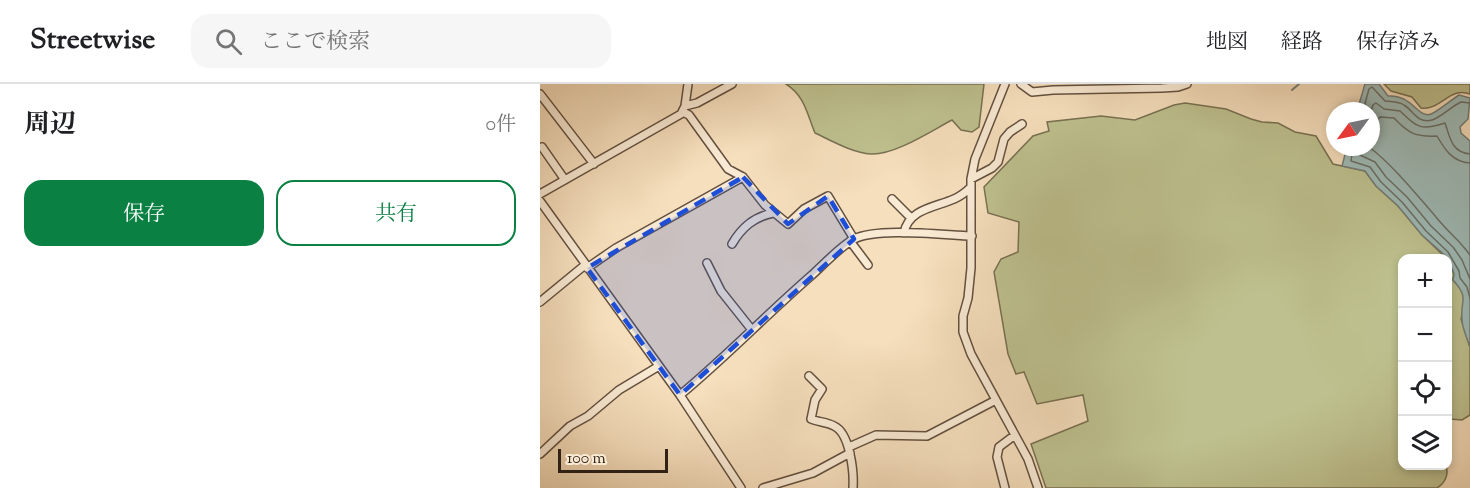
<!DOCTYPE html>
<html lang="ja">
<meta charset="utf-8">
<style>
:root{--surface:#fff;--page:#f6f6f6;--text:#202124;--muted:#757577;--line:#e0e0e0;--accent:#0b8043}
body{margin:0;font-family:"Sorts Mill Goudy","Noto Serif JP",serif;background:var(--page);color:var(--text)}
.controls{position:absolute;right:18px;bottom:18px;display:grid;overflow:hidden;border-radius:12px;box-shadow:0 3px 9px #0003}
.controls button{width:54px;height:54px;display:grid;place-items:center;padding:0;border:0;border-bottom:2px solid var(--line);background:var(--surface);color:var(--text);font:30px sans-serif}
.compass{position:absolute;left:786px;top:18px;width:54px;height:54px;border-radius:50%;background:var(--surface);box-shadow:0 3px 9px #0003;rotate:237deg}
.scale{position:absolute;left:18px;bottom:15px;width:110px;box-sizing:border-box;padding-left:6px;border:3px solid #322115;border-top:0;font-size:16px;line-height:21px;white-space:nowrap;color:#322115;-webkit-text-stroke:4px #f9ead4;paint-order:stroke}
.list{margin:0;padding:0;list-style:none}
h2{display:flex;justify-content:space-between;align-items:center;height:78px;margin:0;padding:0 24px;font-size:26px}
h2 small{font-size:20px;font-weight:400;color:var(--muted)}
.actions{display:flex;gap:12px;padding:18px 24px}
.actions a{flex:1;padding:14px 0;border:2px solid var(--accent);border-radius:18px;text-align:center;font-size:21px;color:var(--accent)}
.actions .main{background:var(--accent);color:#fff}
.icon{flex:none;width:33px;height:33px;fill:none;stroke:currentColor;stroke-width:2;stroke-linecap:round;stroke-linejoin:round}
.map{position:relative;flex:none;width:930px;height:404px;overflow:hidden}
header{display:flex;align-items:center;gap:36px;box-sizing:border-box;height:84px;padding:0 30px;background:var(--surface);border-bottom:2px solid var(--line)}
header strong{font-size:28px}
nav{display:flex;gap:33px;margin-inline-start:auto;font-size:21px}
.search{width:420px;height:54px;background:var(--page);display:flex;align-items:center;gap:15px;box-sizing:border-box;padding:0 21px;border-radius:18px;color:var(--muted);font-size:22px}
main{display:flex}
aside{flex:1;background:var(--surface)}
.map>svg:first-child{display:block}
</style>
<header>
<strong>Streetwise</strong>
<div class="search"><svg class="icon" aria-label="search" viewBox="0 0 24 24"><circle cx="10" cy="10" r="6"/><path d="M15 15l6 6"/></svg>ここで検索</div>
<nav><a>地図</a><a>経路</a><a>保存済み</a></nav>
</header>
<main>
<aside>
<h2>周辺<small>0件</small></h2>
<ul class="list">
</ul>
<div class="actions"><a class="main">保存</a><a>共有</a></div>
</aside>
<div class="map">
<svg width="930" height="404" viewBox="0 0 930 404">
<rect width="100%" height="100%" fill="#f6dfbd"/>
<filter id="stains"><feTurbulence type="fractalNoise" baseFrequency=".00333" numOctaves="4"/><feColorMatrix values="0 0 0 0 .2 0 0 0 0 .09 0 0 0 0 .02 0 0 0 .5 -.17"/></filter>
<radialGradient id="worn" r=".72"><stop offset=".6" stop-color="#630" stop-opacity="0"/><stop offset="1" stop-color="#630" stop-opacity=".3"/></radialGradient>
<path fill="#bec18f" stroke="#787152" stroke-width="1.5" d="M246 0H444L439 43 432 48 421 46 412 36C391 47 355 71 331 70 313 69 292 57 275 49 267 30 265 12 246 0Z
M844 0H930V10C910 2 900 27 881 24L872 13 851 7Z
M645 19 686 25 711 35 722 38 738 39 755 48 776 52 793 80 825 87 836 102 858 122 882 151 906 174H862V382H906C909 391 905 399 897 404H506L491 360 548 337 543 311 497 320 484 288 476 290 468 270 454 188 461 175 478 168 479 138 448 129 444 103 493 52 509 47 507 38 561 32 595 36 634 21Z
M908 176 914 190 913 196 921 205 925 216 921 235 930 263V331L922 336 910 335 908 338Z"/>
<path fill="#9ebbb8" stroke="#737d77" stroke-width="1.5" d="M825 0H839L848 12C872 10 878 35 891 30 897 28 911 16 919 11L930 14 928 35 920 43 921 49 930 57V263C927 254 922 244 922 235 920 215 930 215 913 196L914 190 908 174 882 151 858 122 836 102 825 87 802 82 807 63H831V27H817Z"/>
<g fill="none" stroke-linecap="round" stroke-linejoin="round">
<path stroke="#686e66" stroke-width="1.5" d="M823 27 829 5 832 3 845 17C852 18 858 17 864 21 874 27 877 40 892 36 900 34 912 22 921 18L930 19
M831 27 833 21 836 19 844 25 860 27C878 44 881 47 905 39 910 53 911 68 930 70
M831 44 840 33 854 34C869 50 876 53 897 52 905 66 913 78 930 79
M813 63 811 77 830 83 841 98 862 118 886 147 908 168 919 187 920 194 927 203 930 214
M820 63V71L835 78 846 93 867 113 891 142 913 163 922 176 930 195
M829 63C853 81 876 110 896 133 907 147 920 157 930 171"/>
<path stroke="#737d77" stroke-width="2" d="M752 6 759 0"/>
<defs>
<path id="street" d="M465 0 435 75 431 95V184L428 214 423 232V248L431 270 488 375 498 404
M481 0 492 8 513 6 622 4 638 3 647 0
M0 10 54 80
M145 22 157 19 192 0
M143 28 149 31 188 85 203 93 225 121 248 140 264 125 288 112 314 155
M2 63 25 96
M431 95 452 84 458 78 464 55 470 48 482 40
M0 110 141 30 145 22 148 0
M352 115 371 134
M0 117 140 311 201 404
M364 149C368 125 396 123 414 115 421 112 426 108 431 103
M310 157 328 181
M192 160C202 143 214 133 233 129
M167 179 181 207 212 246
M47 184 76 164 203 93
M0 218 45 181
M269 292 282 305 275 316 271 335C278 338 287 338 294 342 310 349 314 388 313 404
M140 311C186 273 227 230 272 191 283 181 302 161 314 155 338 143 403 151 432 152
M309 363 336 351 387 352 456 316
M0 370 30 342 48 332 79 306 119 282
M223 404 273 389 310 369
M465 404 457 373 459 363 475 351"/>
</defs>
<use href="#street" stroke="#63503f" stroke-width="10"/>
<use href="#street" stroke="#f9ead4" stroke-width="7"/>
</g>
<path fill="#1d4ed8" fill-opacity="0.2" stroke="#1d4ed8" stroke-width="4.5" stroke-dasharray="12 8" stroke-linejoin="round" d="M203 93 248 140 288 112 314 155 140 311 47 184Z"/>
<rect width="100%" height="100%" filter="url(#stains)"/>
<rect width="100%" height="100%" fill="url(#worn)"/>
</svg>
<div class="controls">
<button>+</button>
<button>−</button>
<button><svg class="icon" aria-label="locate" viewBox="0 0 24 24"><circle cx="12" cy="12" r="6"/><path d="M12 2v4M12 18v4M2 12h4M18 12h4"/></svg></button>
<button><svg class="icon" aria-label="layers" viewBox="0 0 24 24"><path d="M12 4l9 5-9 5-9-5zM3 14l9 5 9-5"/></svg></button>
</div>
<svg class="compass" viewBox="-18 -18 36 36"><path d="M0-13l5 13h-10z" fill="#e53935"/><path d="M0 13l5-13h-10z" fill="#757577"/></svg>
<div class="scale">100 m</div>
</div>
</main>
